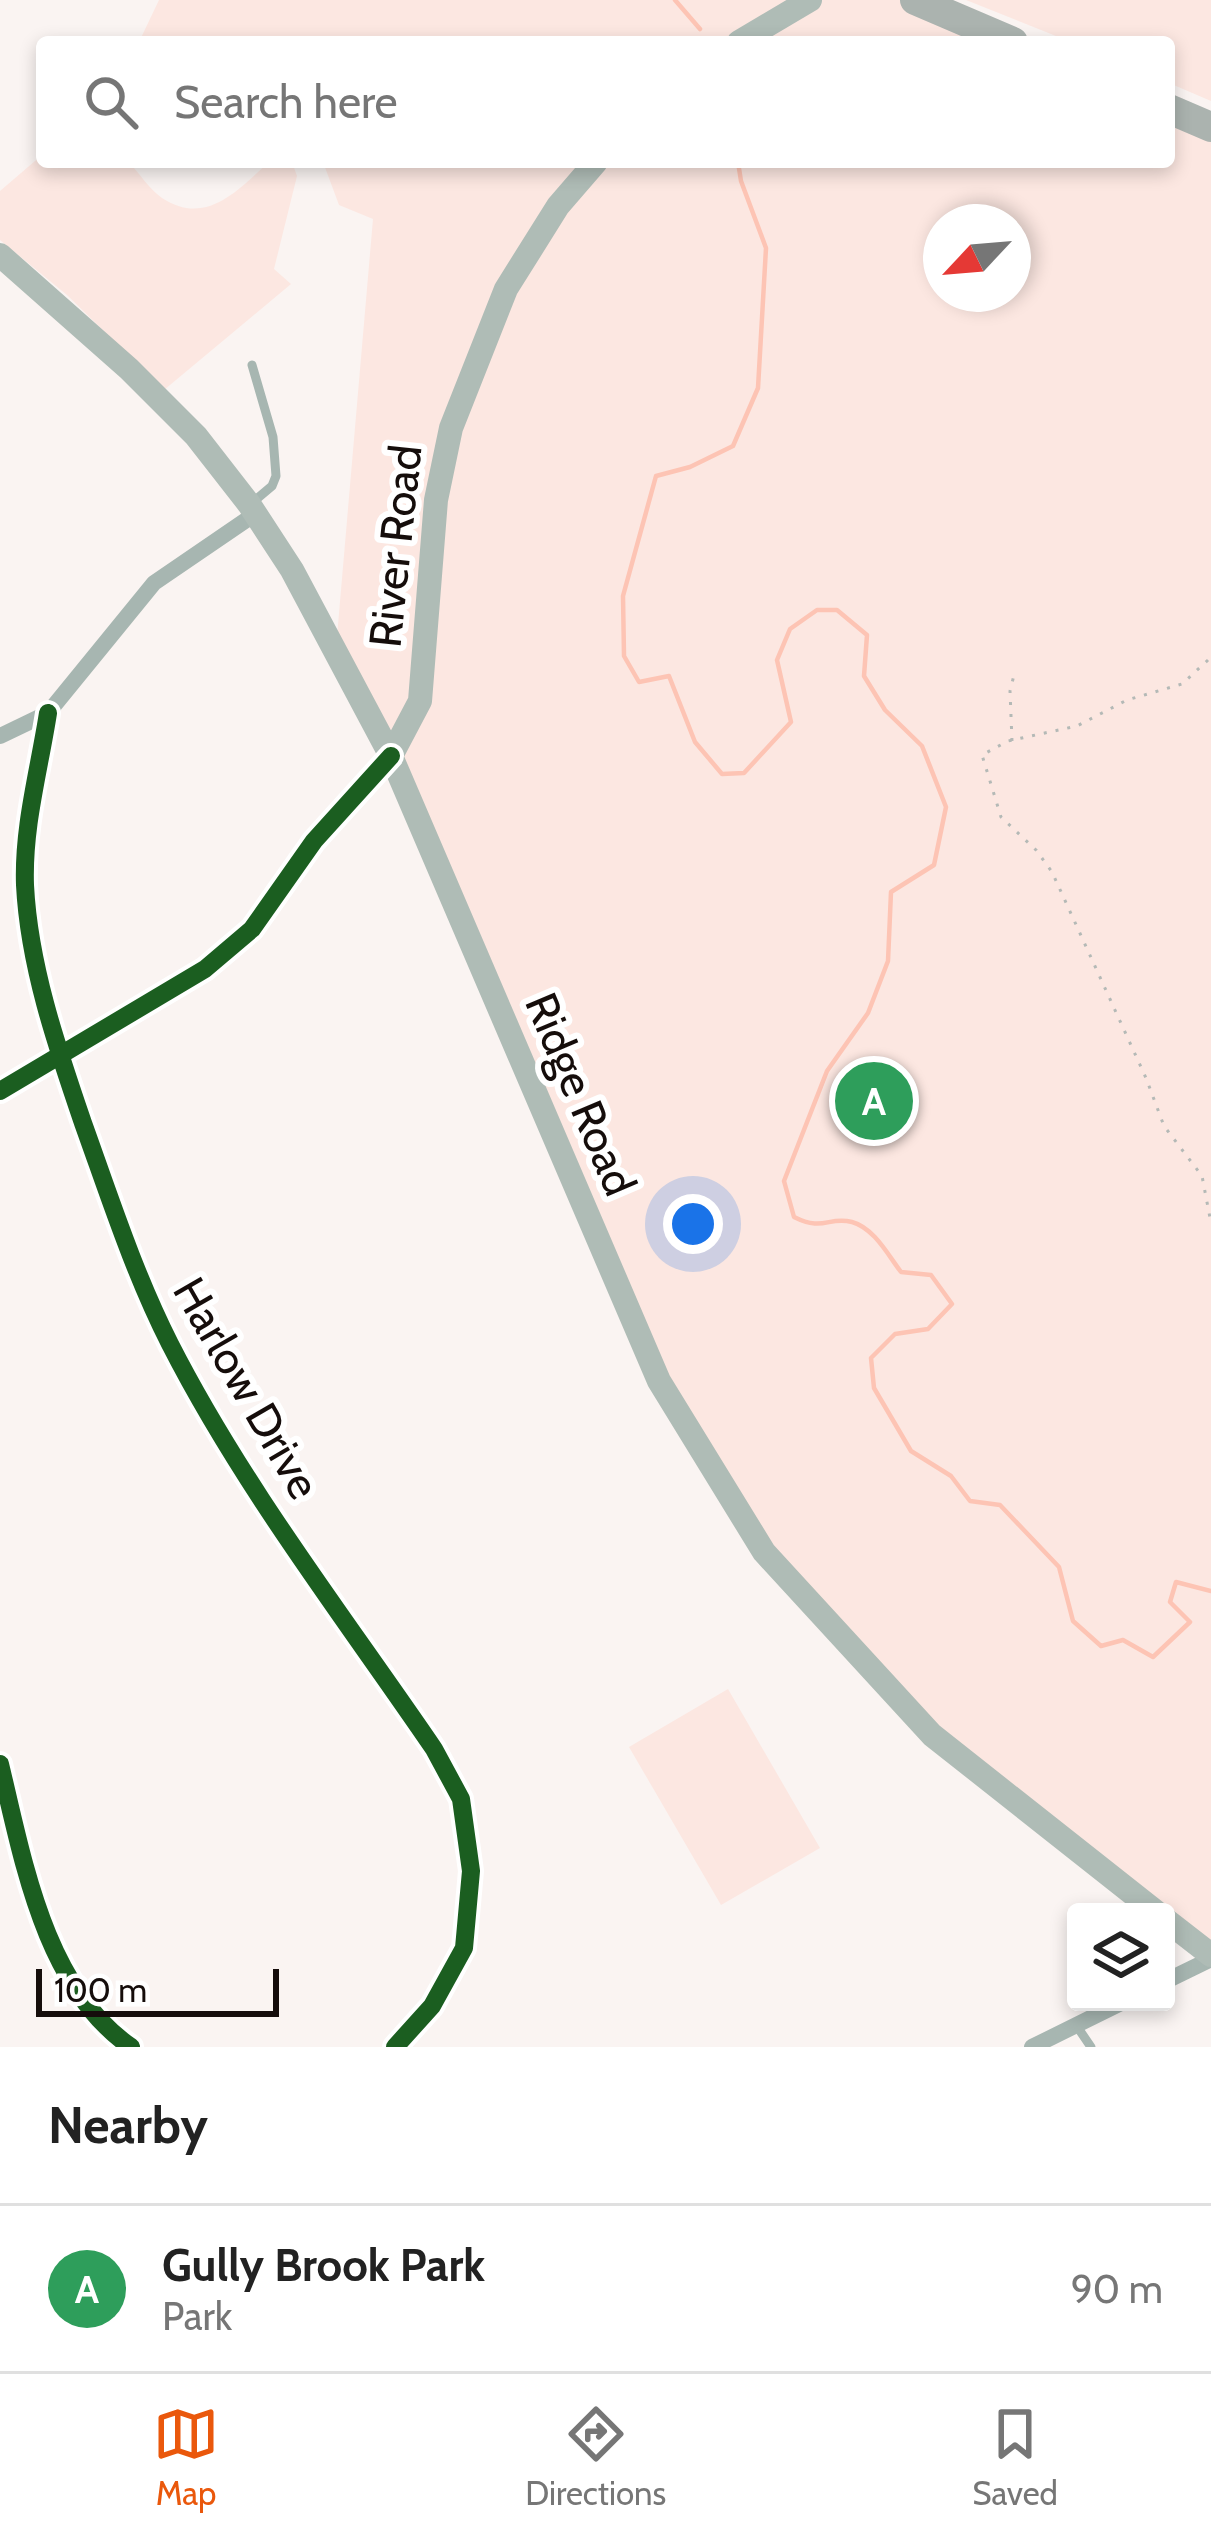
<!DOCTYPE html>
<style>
:root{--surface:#fff;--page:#f6f6f6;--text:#222;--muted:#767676;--line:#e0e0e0;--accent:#ea580c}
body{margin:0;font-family:Cabin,sans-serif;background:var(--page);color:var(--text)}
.controls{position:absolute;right:36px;bottom:36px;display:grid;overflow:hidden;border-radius:12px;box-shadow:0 6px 18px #0003}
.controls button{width:108px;height:108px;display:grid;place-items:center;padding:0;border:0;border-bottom:3px solid var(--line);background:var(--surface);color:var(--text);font:60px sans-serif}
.compass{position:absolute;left:923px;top:204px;width:108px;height:108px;border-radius:50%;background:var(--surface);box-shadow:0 6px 18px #0003;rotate:244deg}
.scale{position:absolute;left:36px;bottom:30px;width:243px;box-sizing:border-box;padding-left:12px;border:6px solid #150d0b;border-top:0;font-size:33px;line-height:42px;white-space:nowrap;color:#150d0b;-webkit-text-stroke:9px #fff;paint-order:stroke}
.you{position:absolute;left:693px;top:1224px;width:42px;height:42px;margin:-30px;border:9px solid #fff;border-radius:50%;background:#1a73e8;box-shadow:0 0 0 18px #1a73e833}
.badge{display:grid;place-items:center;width:78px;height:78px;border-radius:50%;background:var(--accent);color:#fff;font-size:39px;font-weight:700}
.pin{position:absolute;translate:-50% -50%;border:6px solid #fff;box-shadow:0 3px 12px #0006}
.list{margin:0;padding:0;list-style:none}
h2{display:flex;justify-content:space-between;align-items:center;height:156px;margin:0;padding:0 48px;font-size:51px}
h2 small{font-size:39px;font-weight:400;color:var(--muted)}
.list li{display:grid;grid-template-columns:78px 1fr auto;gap:36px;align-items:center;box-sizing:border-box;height:168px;padding:0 48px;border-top:3px solid var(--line)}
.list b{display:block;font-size:45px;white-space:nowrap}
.list p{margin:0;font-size:39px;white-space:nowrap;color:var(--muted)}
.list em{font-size:39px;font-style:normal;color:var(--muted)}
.icon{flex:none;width:66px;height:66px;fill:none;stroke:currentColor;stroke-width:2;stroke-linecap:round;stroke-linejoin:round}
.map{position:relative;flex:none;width:1211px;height:2047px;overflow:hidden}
.search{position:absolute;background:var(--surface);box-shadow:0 6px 18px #0003;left:36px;right:36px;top:36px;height:132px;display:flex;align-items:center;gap:30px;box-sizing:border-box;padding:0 42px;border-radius:12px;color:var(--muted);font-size:45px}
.sheet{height:324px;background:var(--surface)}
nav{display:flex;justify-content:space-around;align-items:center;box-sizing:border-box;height:168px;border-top:3px solid var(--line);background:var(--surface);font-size:33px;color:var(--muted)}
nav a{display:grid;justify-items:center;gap:6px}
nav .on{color:var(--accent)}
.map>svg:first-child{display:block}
</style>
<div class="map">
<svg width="1211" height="2047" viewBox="0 0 1211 2047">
<rect width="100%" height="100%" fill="#faf4f2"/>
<path fill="#fce7e1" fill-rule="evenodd" d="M159 0H915L1013 42H139Z
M966 0H1211V101L1169 83V42H1071Z
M1169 109 1211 127V1955L932 1735 764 1552 660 1383 336 648 373 219 339 205 323 162H1169ZM941 222H1013V294H941Z
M42 155V162H129C139 173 150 190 162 198 206 227 238 190 269 162H292L297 176 274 269 291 284 164 390 67 295 0 240V191Z
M728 1689 820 1848 721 1905 629 1747Z"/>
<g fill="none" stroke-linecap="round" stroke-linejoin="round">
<path stroke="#fdc4b4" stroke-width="4.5" d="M675 0 700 29
M738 162 741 181 766 248 758 388 733 446 690 467 656 476 623 596 624 656 639 682 669 676 695 742 722 774 744 773 791 722 777 660 790 629 817 610H837L867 635 864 676 885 710 922 746 946 807 934 865 891 892 888 961 868 1013 827 1071 784 1181 794 1217C824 1232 828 1216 852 1222 874 1228 888 1255 901 1272L931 1275 952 1304 928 1329 895 1334 871 1358 874 1388 911 1451 951 1476 970 1501 1000 1505 1059 1567 1073 1621 1101 1646 1123 1640 1153 1657 1190 1622 1170 1602 1176 1582 1211 1591"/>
<path stroke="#b4b9b6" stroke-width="3" stroke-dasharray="3 9" stroke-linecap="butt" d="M1208 660 1182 684 1127 700 1077 726 1008 741 982 755 1001 817 1036 850 1052 872 1146 1078 1164 1126 1202 1176 1211 1223
M1012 741 1010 691 1015 671"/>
<path stroke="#a7b6b1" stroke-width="9" d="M252 365 273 437 276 476 272 486 253 502
M1076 2025 1091 2047"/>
<path stroke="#a7b6b1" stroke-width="16" d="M48 713C39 771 23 826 25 885 29 966 57 1047 83 1123 110 1198 134 1273 170 1344 243 1487 344 1617 434 1749L461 1799 471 1871 464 1948 432 2006 395 2047
M0 736 48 713 154 583 255 514
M0 1091 205 969 252 929 314 841 391 756
M0 1764C23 1859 44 1987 131 2047
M1166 1981 1211 1959
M1032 2047 1123 2002"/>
<path stroke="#afbcb6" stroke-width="24" d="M739 42 810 0
M0 255 129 369 196 436 249 504 292 570 391 756 659 1381 764 1552 932 1735 1156 1912
M391 756 420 701 436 500 451 428 506 289 558 206 596 162
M1166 1920 1211 1955"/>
<path stroke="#abb3af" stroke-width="30" d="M915 0 1013 42
M1169 109 1211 127"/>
<defs>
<path id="cycleway" d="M48 713C39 771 23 826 25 885 29 966 57 1047 83 1123 110 1198 134 1273 170 1344 243 1487 344 1617 434 1749L461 1799 471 1871 464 1948 432 2006 395 2047
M0 1091 205 969 252 929 314 841 391 756
M0 1764C23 1859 44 1987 131 2047"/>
</defs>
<use href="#cycleway" stroke="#fff" stroke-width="26"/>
<use href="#cycleway" stroke="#1b5e20" stroke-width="18"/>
</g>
<g text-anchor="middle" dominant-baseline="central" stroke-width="12" stroke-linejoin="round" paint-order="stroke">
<g font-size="45" fill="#150d0b" stroke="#fff">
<text transform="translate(395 546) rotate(-84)">River Road</text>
<text transform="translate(581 1094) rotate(67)">Ridge Road</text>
<text transform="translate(247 1388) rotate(60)">Harlow Drive</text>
</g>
</g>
</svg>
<div class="controls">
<button><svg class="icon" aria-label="layers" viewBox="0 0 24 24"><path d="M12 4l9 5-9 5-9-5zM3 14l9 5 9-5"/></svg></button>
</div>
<svg class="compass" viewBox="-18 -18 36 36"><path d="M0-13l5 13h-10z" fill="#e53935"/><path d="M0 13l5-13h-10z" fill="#767676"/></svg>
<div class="scale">100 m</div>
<div class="you"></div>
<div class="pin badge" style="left:874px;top:1101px;background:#2e9e5b">A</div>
<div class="search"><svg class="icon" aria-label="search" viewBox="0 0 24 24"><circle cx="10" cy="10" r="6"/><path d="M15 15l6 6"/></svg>Search here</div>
</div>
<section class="sheet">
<h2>Nearby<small></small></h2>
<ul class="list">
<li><span class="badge" style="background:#2e9e5b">A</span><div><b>Gully Brook Park</b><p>Park</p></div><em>90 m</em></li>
</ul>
</section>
<nav>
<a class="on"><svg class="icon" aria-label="map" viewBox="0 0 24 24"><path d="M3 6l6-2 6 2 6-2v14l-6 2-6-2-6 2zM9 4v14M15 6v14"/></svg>Map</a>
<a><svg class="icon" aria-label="directions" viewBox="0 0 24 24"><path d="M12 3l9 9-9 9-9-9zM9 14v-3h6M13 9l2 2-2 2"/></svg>Directions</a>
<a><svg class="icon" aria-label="saved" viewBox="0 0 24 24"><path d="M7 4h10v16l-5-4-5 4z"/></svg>Saved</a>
</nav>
